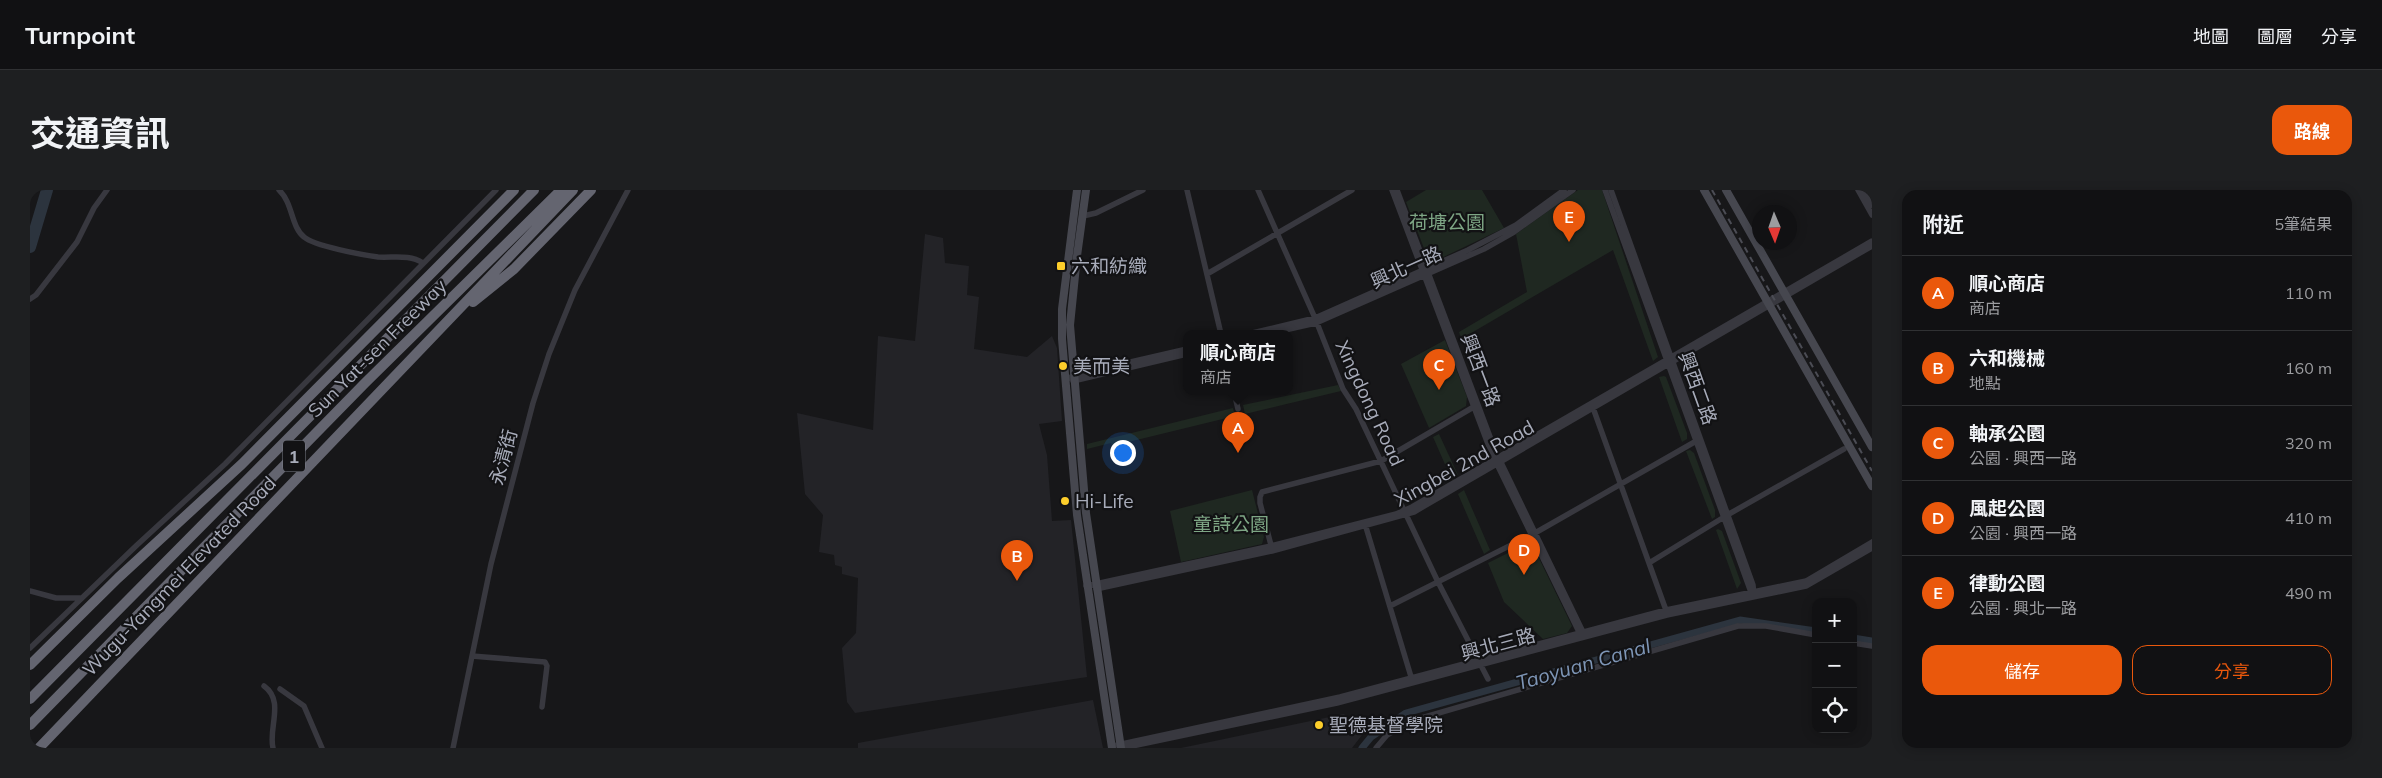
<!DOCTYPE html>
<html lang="zh-TW">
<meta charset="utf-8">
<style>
:root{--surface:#111113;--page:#1e1f21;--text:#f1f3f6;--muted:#9c9da0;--line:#303133;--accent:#ea580c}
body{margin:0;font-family:Mulish,"Noto Sans TC",sans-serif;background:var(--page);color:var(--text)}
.controls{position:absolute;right:15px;bottom:15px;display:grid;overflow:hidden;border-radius:10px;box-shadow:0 2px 12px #0003}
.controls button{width:45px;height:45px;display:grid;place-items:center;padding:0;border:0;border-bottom:1px solid var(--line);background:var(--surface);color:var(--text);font:25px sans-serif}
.compass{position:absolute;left:1722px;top:15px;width:45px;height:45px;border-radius:50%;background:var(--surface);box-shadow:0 2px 12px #0003;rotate:178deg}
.you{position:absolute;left:1092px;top:262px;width:18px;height:18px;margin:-12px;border:4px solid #fff;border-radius:50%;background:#1a73e8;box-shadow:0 0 0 8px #1a73e833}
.badge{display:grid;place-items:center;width:32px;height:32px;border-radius:50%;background:var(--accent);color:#fff;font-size:16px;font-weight:700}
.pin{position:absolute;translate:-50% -41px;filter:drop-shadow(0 1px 2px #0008)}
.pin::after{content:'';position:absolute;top:26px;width:18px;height:15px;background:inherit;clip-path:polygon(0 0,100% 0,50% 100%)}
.popup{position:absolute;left:1153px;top:140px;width:110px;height:65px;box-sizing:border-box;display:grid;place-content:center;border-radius:10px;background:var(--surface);filter:drop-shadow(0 1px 4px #0005);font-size:16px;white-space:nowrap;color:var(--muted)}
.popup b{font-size:19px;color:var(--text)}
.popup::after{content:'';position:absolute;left:50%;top:100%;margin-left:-10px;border:10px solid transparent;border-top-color:var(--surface)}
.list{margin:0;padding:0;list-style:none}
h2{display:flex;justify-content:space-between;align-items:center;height:65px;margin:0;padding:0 20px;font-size:21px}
h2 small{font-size:16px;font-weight:400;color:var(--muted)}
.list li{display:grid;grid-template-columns:32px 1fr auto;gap:15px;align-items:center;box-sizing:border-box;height:75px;padding:0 20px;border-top:1px solid var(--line)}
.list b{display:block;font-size:19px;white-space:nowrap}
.list p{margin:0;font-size:16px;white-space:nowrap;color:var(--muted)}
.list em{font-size:16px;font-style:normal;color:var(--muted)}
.actions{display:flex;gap:10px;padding:15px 20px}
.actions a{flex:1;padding:11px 0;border:1px solid var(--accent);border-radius:15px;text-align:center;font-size:18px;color:var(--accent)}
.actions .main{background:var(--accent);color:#fff}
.icon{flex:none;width:28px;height:28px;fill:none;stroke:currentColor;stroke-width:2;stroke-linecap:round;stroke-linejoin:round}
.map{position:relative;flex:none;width:1842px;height:558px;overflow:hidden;border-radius:15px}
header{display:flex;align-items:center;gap:30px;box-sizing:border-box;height:70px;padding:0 25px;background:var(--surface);border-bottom:1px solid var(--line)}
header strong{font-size:24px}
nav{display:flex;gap:28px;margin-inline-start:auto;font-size:18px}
.intro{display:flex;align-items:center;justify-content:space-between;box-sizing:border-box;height:120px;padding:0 30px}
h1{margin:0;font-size:35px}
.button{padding:12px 22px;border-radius:15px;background:var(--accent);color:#fff;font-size:18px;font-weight:700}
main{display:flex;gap:30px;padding:0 30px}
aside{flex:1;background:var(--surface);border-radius:15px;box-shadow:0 2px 12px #0003}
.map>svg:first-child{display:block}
</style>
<header>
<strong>Turnpoint</strong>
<nav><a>地圖</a><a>圖層</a><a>分享</a></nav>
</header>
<div class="intro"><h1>交通資訊</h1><a class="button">路線</a></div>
<main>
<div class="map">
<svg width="1842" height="558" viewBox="0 0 1842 558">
<rect width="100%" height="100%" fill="#171719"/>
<path fill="#232327" d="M895 44 913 48 915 73 939 76 937 105 949 107 944 159 997 167 1022 146 1027 158 1032 231 1009 234 1017 265 1022 331 1041 330 1057 487 825 523 817 512 812 458 826 443 828 388 812 384V377L805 375 804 365 789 362 793 325 775 304 767 223 843 240 848 146 885 151Z
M1063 510 1073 558H828V553Z
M1314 524 1332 545 1322 558H1151Z"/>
<path fill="#1f2821" d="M1396 0H1452L1474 38 1403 72 1399 71 1376 12Z
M1548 0H1572L1628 167 1623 171 1583 60 1431 149 1429 142 1497 102 1486 44Z
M1415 150 1437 207 1436 216 1399 238 1371 174Z
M1634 186 1636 187 1657 243V249L1652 252 1629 187Z
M1308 195 1311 201 1215 224 1213 215Z
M1203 218 1205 226 1082 256 1081 253 1057 259V254Z
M1409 244 1428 285 1421 288 1403 247Z
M1660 260 1664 263 1685 320V327L1682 329 1656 261Z
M1222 300 1234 347 1232 354 1151 372 1140 321Z
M1434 300 1460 360 1454 364 1428 304Z
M1688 339 1692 341 1711 393 1707 399 1686 340Z
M1498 353 1502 354 1542 436 1537 443 1513 449 1474 412 1458 373Z"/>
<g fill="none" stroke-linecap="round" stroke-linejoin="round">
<path stroke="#2c343e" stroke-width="7" d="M1823 448 1842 451
M1332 558 1341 547 1376 523 1710 430 1786 441"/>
<path stroke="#2c343e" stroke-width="12" d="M0 57 17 0"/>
<path stroke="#38383f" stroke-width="5.5" d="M249 0C263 13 261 37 274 47 284 56 333 65 348 67 364 68 379 64 393 73
M1157 0 1191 144
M1228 0 1285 128 1313 199 1326 219 1408 392 1458 489
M1362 0 1461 262 1551 446
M1367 0 1465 260 1553 442V445
M1575 0 1722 405
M1581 0 1723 395 1724 405
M1828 0 1842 25
M1834 0 1842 15
M1053 26 1066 23 1113 0
M1177 84 1322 0
M0 109 6 105 47 52 64 18 77 0
M1218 144 1285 128 1438 60 1486 35 1534 0
M1238 144 1286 133 1454 59 1484 42 1543 0
M1036 190 1044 185 1157 159
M1043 191 1157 164
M1204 202 1208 219
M1562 215 1637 423
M1335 334 1382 490
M1242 359 1230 313V307L1232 302 1351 271 1447 215
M1619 373 1699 324 1814 259
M1056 396 1241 356 1366 324 1382 317 1842 51
M1066 399 1242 361 1384 322 1842 56
M0 401 26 408H50
M1360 416 1505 343 1668 250
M1823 453 1842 456
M0 458 107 355 195 274 466 0
M442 466 515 472 517 476 512 517
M234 496C255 511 238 538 243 558
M250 499 274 516 292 558
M1087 555 1310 507 1636 420 1776 391 1842 352
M423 558 461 374 503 213 519 164 545 100 598 0
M1093 558 1307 513 1637 425 1776 396 1842 358
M1346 558 1357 545 1381 531 1708 436H1736L1786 445"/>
<path stroke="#46474f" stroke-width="8" d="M1047 0 1032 119V149L1047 325 1082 558
M1056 0 1047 66 1040 135 1056 323 1091 558
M1674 0 1842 296
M1696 0 1842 257"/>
<path stroke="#646570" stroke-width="10" d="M443 112 484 79 561 0
M0 475 88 388 212 274 484 0
M0 509 504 0
M0 535 335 193 531 0
M9 558 543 0"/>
<path stroke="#4b4c54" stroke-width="2" stroke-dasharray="6 5" stroke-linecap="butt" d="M1682 0 1842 281"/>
</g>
<g fill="#fdce2b" stroke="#121214" stroke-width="2">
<rect x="1026" y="71" width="10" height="10" rx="2.5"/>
<circle cx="1033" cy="176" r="5"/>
<circle cx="1035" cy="311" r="5"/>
<circle cx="1289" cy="535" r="5"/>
</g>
<g text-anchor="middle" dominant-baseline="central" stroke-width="4.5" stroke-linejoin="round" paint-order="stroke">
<rect fill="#121214" stroke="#7b7e88" stroke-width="1" x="253" y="250.5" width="22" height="31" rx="4"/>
<g font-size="18" font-weight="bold" fill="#a8acba">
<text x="264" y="266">1</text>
</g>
<g font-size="19" fill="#7ea685" stroke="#121214">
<text x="1417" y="32">荷塘公園</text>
<text x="1201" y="334">童詩公園</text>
</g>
<g font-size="19" fill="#a8acba" stroke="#121214" text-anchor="start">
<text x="1041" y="76">六和紡織</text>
<text x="1043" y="176">美而美</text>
<text x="1045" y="311">Hi-Life</text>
<text x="1299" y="535">聖德基督學院</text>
</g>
<g font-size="19" fill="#a8acba" stroke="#121214">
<text transform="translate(1376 77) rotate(-24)">興北一路</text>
<text transform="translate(347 158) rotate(-45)">Sun Yat-sen Freeway</text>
<text transform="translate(1451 180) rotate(69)">興西一路</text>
<text transform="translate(1668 198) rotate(70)">興西二路</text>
<text transform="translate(1340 213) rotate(65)">Xingdong Road</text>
<text transform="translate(473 267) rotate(-75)">永清街</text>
<text transform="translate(1434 273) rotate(-29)">Xingbei 2nd Road</text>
<text transform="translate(149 386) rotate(-46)">Wugu-Yangmei Elevated Road</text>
<text transform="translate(1468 454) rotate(-15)">興北三路</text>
</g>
<g font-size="20" font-style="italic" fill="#7e96b7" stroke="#121214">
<text transform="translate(1553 474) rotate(-16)">Taoyuan Canal</text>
</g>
</g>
</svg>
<div class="controls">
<button>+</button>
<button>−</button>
<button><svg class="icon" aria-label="locate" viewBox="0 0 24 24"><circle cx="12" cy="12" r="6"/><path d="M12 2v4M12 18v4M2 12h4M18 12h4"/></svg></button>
</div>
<svg class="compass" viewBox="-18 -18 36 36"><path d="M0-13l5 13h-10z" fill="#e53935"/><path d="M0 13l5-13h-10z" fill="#9c9da0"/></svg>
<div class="you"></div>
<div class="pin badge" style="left:1208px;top:263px">A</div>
<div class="popup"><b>順心商店</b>商店</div>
<div class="pin badge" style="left:987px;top:391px">B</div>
<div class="pin badge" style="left:1409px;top:200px">C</div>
<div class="pin badge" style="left:1494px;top:385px">D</div>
<div class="pin badge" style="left:1539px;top:52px">E</div>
</div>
<aside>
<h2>附近<small>5筆結果</small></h2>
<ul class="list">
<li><span class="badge">A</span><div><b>順心商店</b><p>商店</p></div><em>110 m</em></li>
<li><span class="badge">B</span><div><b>六和機械</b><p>地點</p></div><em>160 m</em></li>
<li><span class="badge">C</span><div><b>軸承公園</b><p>公園 · 興西一路</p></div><em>320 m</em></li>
<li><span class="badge">D</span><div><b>風起公園</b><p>公園 · 興西一路</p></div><em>410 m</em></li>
<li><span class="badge">E</span><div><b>律動公園</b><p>公園 · 興北一路</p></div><em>490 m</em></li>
</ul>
<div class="actions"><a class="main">儲存</a><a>分享</a></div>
</aside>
</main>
